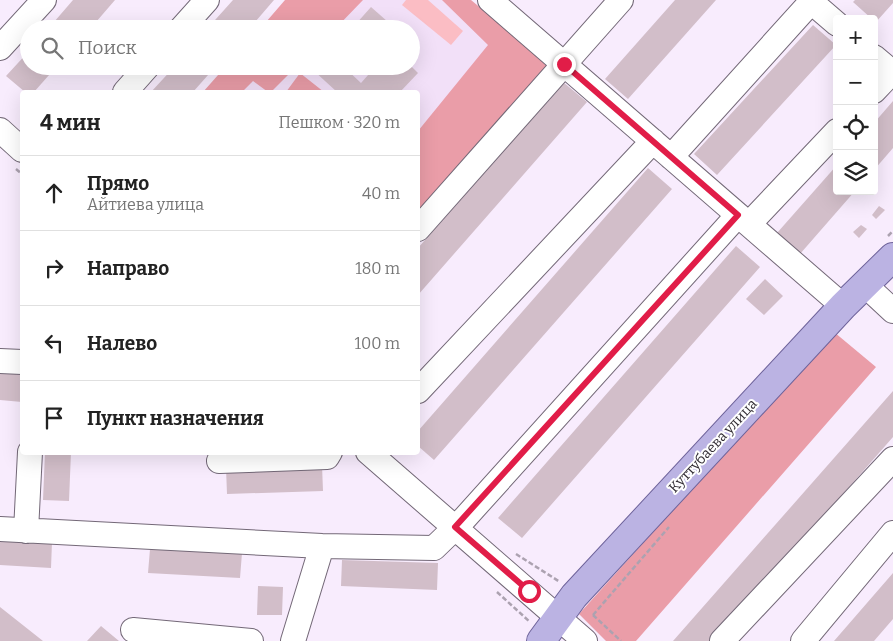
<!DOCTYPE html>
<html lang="ru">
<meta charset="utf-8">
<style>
:root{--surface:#fff;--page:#f2f2f2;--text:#222;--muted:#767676;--line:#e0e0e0}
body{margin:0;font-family:Bitter,serif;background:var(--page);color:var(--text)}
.controls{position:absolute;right:15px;top:15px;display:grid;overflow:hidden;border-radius:5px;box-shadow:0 5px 20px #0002}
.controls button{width:45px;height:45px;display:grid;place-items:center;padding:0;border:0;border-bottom:1px solid var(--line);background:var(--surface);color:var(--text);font:25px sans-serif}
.stop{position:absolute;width:15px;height:15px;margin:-11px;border:4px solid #e11d48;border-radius:50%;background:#fff}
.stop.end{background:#e11d48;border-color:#fff;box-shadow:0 1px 5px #0008}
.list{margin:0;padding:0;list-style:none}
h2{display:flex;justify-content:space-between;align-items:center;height:65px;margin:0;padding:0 20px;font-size:21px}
h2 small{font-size:16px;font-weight:400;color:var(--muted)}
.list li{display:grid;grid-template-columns:32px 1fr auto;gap:15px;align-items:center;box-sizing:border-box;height:75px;padding:0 20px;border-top:1px solid var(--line)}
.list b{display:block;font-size:19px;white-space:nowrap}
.list p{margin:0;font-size:16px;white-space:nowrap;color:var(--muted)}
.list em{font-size:16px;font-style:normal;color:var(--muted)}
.icon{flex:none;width:28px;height:28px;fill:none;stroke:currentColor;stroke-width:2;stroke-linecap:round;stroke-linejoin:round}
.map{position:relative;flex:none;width:893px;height:641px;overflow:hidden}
.search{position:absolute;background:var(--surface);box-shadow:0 5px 20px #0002;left:20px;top:20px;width:400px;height:55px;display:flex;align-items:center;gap:12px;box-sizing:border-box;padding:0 18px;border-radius:28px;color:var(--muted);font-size:19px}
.panel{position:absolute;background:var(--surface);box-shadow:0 5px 20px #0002;left:20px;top:90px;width:400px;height:365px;border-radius:5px}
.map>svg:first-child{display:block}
</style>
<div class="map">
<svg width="893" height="641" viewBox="0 0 893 641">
<rect width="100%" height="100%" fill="#f8ecfd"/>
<path fill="#f2e0f8" d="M308 0H466L503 32 418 139V92H225L248 66H411V29H282Z"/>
<path fill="#fbbdc4" d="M406 0H428L463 31 451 45 402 5Z"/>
<path fill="#ea9da8" d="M285 0H363L335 29H260Z
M442 0H471L552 67 418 217V131L488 45Z
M226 66H297L271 92H268L253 81 242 92H203Z
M300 73 324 92H286Z
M834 332 876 367 636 641H606L579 614Z"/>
<path fill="#d2bec9" d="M73 0H115L90 29H48Z
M233 0H274L249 29H207Z
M675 0H716L628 99 605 79Z
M855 0H893V3L876 22 874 19H872L853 2Z
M371 7 396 29H359L355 25Z
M813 25 836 45 717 175 694 154Z
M29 51V66H57L34 92H25L6 76Z
M175 66H216L193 92H151Z
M316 66H343L361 83 376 66H411L418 73 400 92H337L313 70Z
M563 82 587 102 418 295V248Z
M893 101V148L874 170V123Z
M837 165V191H855L800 254 777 233Z
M648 168 672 189 434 460 418 446V431Z
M879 206 885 210 876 219 872 215Z
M861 225 867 229 859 238 853 232Z
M736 246 760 267 522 538 498 518Z
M765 279 783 296 764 315 746 299Z
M0 373 22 374V402L0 400Z
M893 391V437L714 641H673Z
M45 452H71L69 501 43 500Z
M322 465 323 491 227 494 226 468Z
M0 539 52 542 51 568 0 565Z
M150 549 242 553 240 578 148 573Z
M342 560 438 563 437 590 341 586Z
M893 573V619L874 641H834Z
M258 586 283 587 282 615H257Z
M0 607 43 641H0Z
M101 626 119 641H87Z"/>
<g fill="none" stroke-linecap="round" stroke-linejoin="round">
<defs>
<path id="minor" d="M490 0 843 306
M809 0 837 24
M181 29 207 0
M0 48 44 0
M874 57 893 73
M874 91 892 72
M125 92 148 66
M0 130 22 150
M671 157 811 2
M749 224 837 131
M418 229 621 0
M864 284 893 311
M0 361 22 362
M418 391 653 141
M368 452 585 641
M219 461 327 457 330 452
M0 529 322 546 434 548 464 519 738 215
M26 531 30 452
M133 630 251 641
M293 641 322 546
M722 641 893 459
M803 641 893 533"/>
<path id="major" d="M541 641 574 596 843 306 893 257"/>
</defs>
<use href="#minor" stroke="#736877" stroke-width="26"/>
<use href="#major" stroke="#6e639a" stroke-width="30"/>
<path stroke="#aca2b0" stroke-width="2.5" stroke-dasharray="5 2.5" stroke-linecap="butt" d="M16 169 22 174
M888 236 893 231
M516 554 560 582
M497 592 530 622
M593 615 669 527
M593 615 621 641"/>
<use href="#minor" stroke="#fff" stroke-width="24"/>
<use href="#major" stroke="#bbb3e3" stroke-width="28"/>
</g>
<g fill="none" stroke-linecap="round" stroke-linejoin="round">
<path stroke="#e11d48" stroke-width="6" d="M529 591 455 527 738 215 564 64"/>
</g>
<g text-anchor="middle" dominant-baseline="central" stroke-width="4" stroke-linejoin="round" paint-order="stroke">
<g font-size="14" fill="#332e35" stroke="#fff">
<text transform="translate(713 446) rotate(-47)">Куттубаева улица</text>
</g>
</g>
</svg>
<div class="controls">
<button>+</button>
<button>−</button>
<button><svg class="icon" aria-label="locate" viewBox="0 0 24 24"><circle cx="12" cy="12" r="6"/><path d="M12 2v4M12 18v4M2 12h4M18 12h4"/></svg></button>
<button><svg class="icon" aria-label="layers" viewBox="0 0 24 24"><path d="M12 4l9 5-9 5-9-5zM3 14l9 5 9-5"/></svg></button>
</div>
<div class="stop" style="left:529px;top:591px"></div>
<div class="stop end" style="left:564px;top:64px"></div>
<div class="search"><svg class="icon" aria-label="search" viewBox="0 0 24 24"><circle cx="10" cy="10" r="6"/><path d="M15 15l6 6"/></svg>Поиск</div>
<section class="panel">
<h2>4 мин<small>Пешком · 320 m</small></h2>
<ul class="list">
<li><svg class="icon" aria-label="ahead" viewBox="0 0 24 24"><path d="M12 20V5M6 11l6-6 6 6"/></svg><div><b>Прямо</b><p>Айтиева улица</p></div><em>40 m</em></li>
<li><svg class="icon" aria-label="right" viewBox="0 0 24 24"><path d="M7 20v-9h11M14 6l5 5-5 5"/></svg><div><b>Направо</b></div><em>180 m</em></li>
<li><svg class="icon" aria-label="left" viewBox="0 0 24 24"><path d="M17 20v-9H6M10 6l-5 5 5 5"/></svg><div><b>Налево</b></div><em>100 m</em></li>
<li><svg class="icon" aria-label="arrive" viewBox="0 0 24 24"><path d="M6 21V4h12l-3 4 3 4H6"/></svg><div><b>Пункт назначения</b></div></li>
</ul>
</section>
</div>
